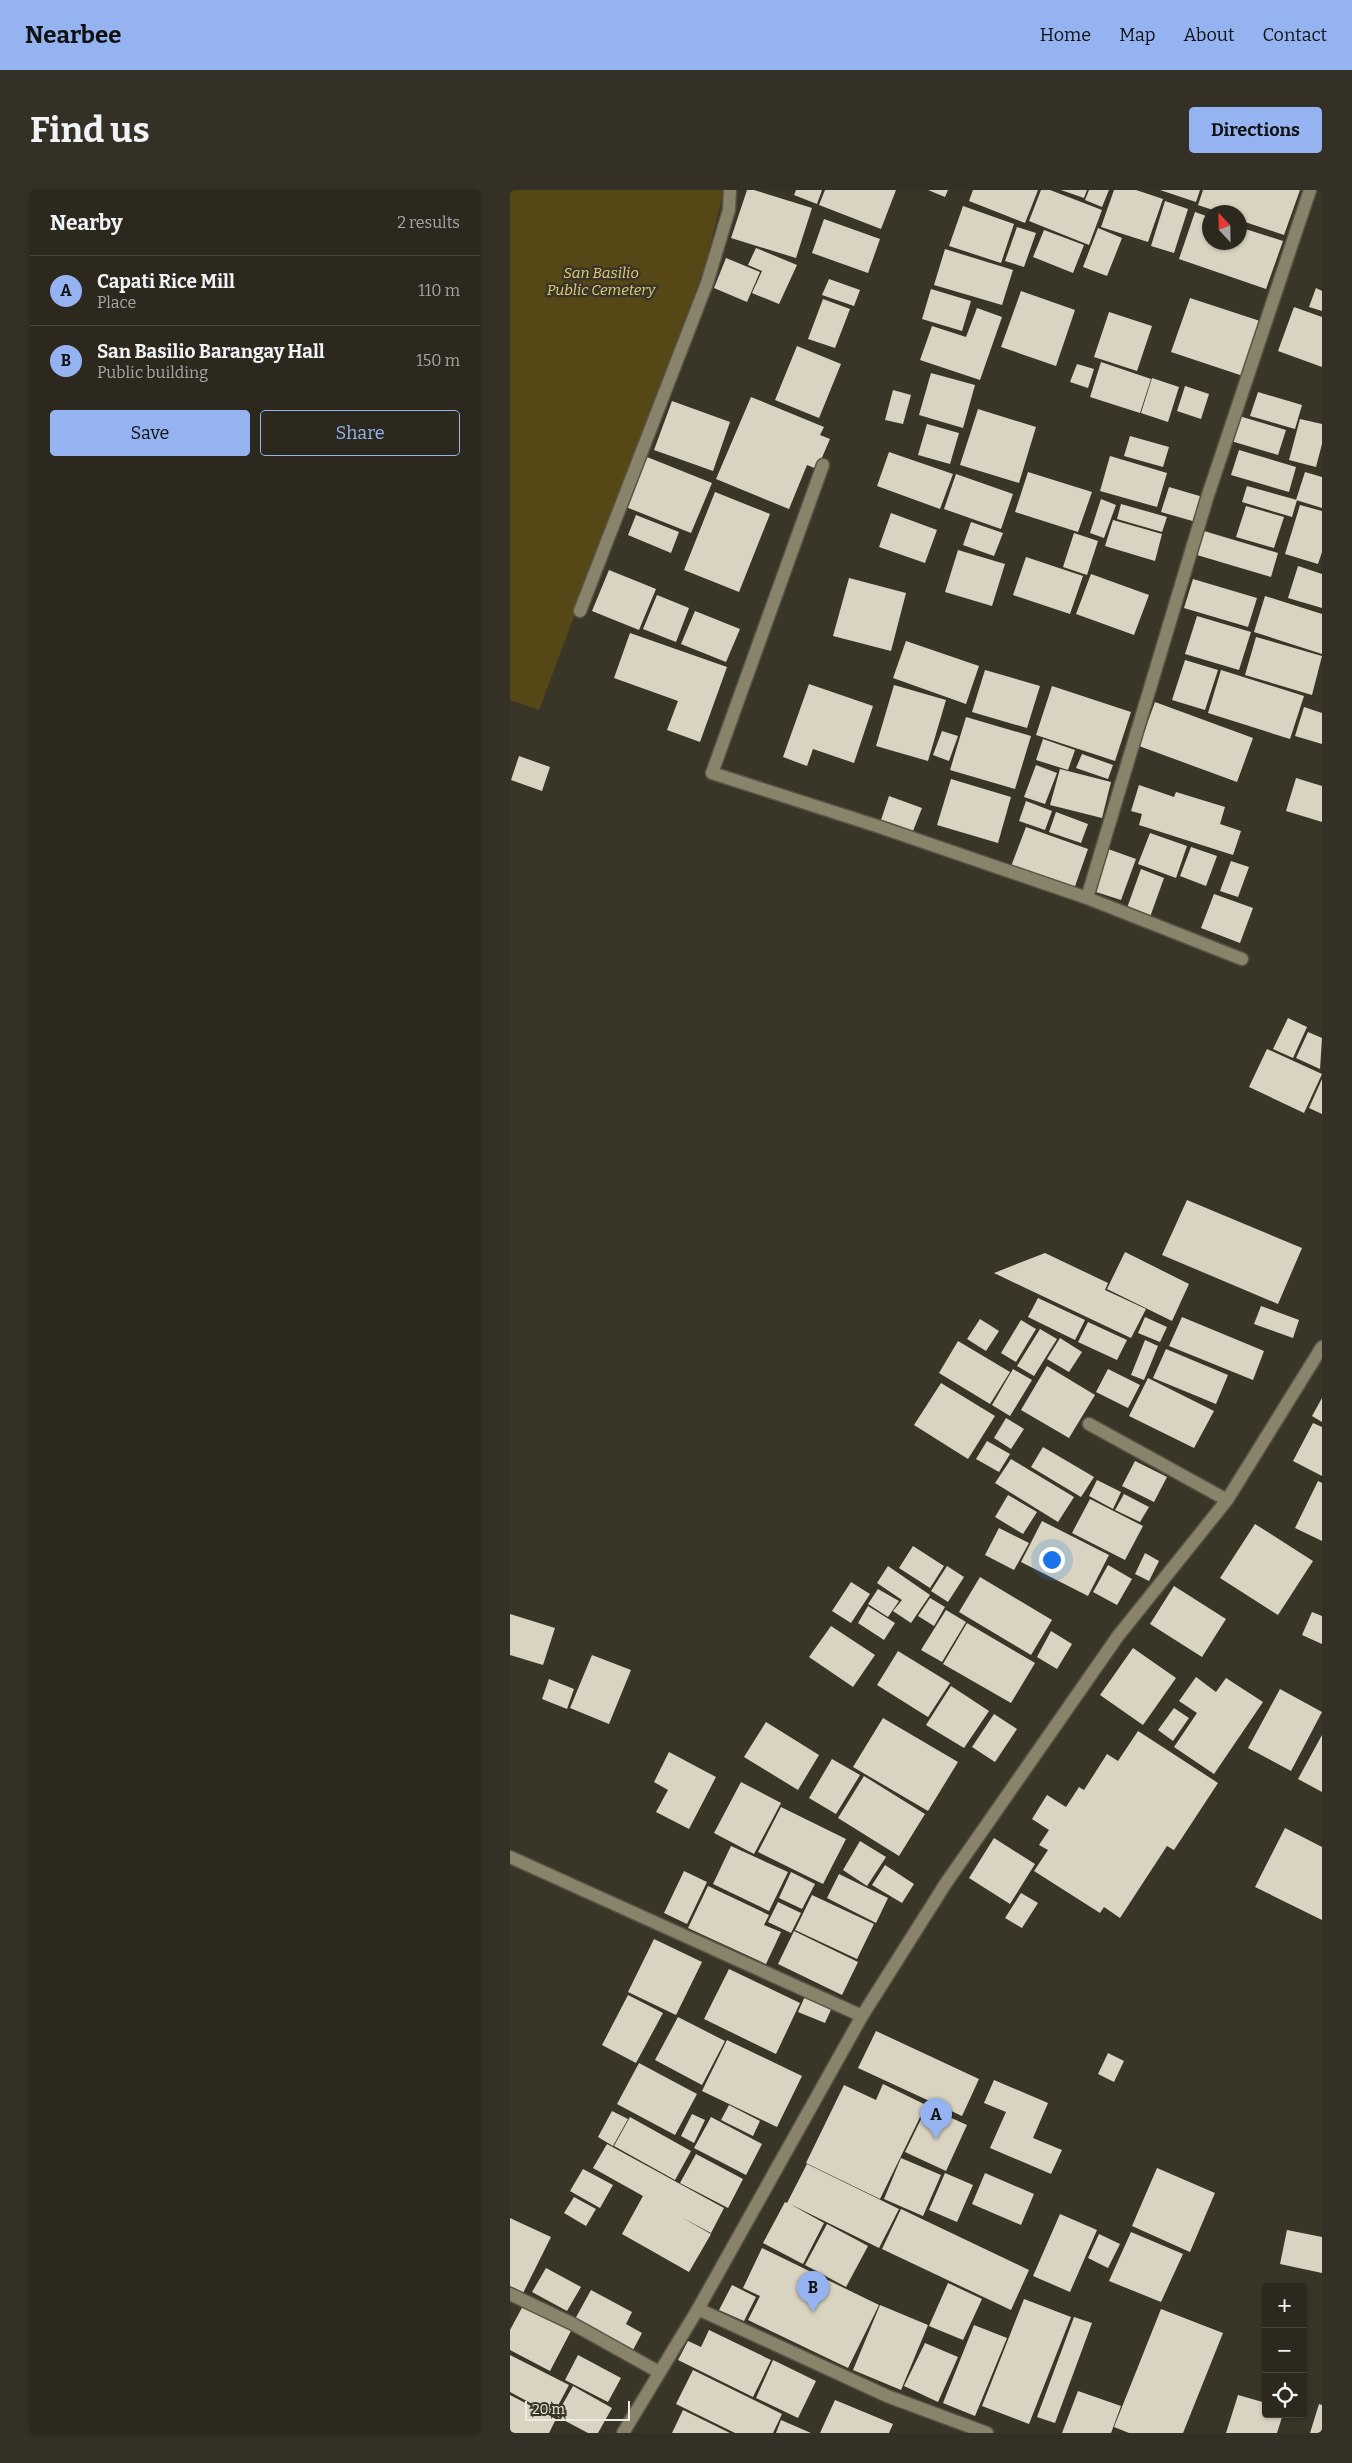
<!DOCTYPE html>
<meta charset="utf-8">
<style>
:root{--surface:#2c281d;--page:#343026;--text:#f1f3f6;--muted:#a6a6a4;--line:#48443b;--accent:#95b2f1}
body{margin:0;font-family:Bitter,serif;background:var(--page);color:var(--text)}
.controls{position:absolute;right:15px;bottom:15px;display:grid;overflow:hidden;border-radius:5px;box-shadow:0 1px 4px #0004}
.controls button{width:45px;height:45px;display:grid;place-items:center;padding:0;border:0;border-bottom:1px solid var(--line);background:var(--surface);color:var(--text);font:25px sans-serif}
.compass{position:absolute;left:692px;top:15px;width:45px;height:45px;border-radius:50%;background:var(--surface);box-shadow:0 1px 4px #0004;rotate:338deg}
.scale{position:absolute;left:15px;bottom:12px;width:105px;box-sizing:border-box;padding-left:5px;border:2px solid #edeae1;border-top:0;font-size:14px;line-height:18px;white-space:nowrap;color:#edeae1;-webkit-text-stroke:4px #3a3627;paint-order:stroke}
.you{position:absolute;left:541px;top:1369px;width:18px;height:18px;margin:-12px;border:4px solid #fff;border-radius:50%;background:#1a73e8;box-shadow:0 0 0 8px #1a73e833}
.badge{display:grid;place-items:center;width:32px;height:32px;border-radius:50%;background:var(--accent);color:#111;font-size:16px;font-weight:700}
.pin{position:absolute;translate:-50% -41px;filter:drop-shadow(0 1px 2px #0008)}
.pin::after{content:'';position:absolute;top:26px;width:18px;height:15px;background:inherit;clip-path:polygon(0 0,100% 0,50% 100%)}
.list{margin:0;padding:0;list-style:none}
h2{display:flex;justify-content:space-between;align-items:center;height:65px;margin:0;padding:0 20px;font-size:21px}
h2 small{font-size:16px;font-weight:400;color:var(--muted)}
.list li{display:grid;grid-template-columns:32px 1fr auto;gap:15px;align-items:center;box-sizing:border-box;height:70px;padding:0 20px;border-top:1px solid var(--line)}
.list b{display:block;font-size:19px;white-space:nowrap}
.list p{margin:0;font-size:16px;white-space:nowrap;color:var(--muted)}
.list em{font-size:16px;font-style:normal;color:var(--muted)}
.actions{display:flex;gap:10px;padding:15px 20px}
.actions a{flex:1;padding:11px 0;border:1px solid var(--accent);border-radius:5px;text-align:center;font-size:18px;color:var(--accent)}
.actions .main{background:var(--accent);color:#111}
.icon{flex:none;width:28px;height:28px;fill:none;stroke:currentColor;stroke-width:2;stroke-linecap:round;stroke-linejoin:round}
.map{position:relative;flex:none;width:812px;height:2243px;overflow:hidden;border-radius:5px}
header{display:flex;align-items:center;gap:30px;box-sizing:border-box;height:70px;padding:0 25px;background:var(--accent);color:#111}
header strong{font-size:24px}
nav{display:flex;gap:28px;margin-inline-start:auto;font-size:18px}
.intro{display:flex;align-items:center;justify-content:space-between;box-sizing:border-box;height:120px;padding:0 30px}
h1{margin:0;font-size:35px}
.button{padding:12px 22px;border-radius:5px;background:var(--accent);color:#111;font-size:18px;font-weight:700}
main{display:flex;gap:30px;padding:0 30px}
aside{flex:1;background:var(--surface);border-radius:5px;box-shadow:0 1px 4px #0004}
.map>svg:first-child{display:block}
</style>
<header>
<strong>Nearbee</strong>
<nav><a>Home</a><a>Map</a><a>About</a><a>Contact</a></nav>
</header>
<div class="intro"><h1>Find us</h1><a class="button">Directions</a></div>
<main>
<aside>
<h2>Nearby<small>2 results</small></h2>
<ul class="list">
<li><span class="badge">A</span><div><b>Capati Rice Mill</b><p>Place</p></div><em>110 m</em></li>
<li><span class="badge">B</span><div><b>San Basilio Barangay Hall</b><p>Public building</p></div><em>150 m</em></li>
</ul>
<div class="actions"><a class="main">Save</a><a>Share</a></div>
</aside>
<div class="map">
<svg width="812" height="2243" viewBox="0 0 812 2243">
<rect width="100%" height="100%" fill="#3a3627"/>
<path fill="#554816" d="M0 0H214L195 76 29 520 0 510Z"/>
<path fill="#d9d4c1" d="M237 0H244L302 18 286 68 221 48Z
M286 0H312L307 14 284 5Z
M315 0H386L371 39 309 15Z
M418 0H438L435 7Z
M463 0H528L515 33 459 11Z
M531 0H540L592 20 579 55 519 31Z
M551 0H577L574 8Z
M579 0H599L592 17 575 10Z
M604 0H626L653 9 638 52 591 37Z
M650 0H690L686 12Z
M693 0H790L774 45 729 30V22H709L688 15Z
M655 11 678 19 664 63 641 56Z
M453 16 504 34 491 73 439 56Z
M685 22 699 27V52H729V37L773 51 756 99 669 69Z
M314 29 370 49 358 83 302 63Z
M507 37 526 43 514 77 495 71Z
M588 38 612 48 597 86 573 77Z
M534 40 574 55 563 83 523 67Z
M246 58 287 75 269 114 242 103 252 81 238 75Z
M435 59 503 80 492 115 424 95Z
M216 68 250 82 237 112 204 98Z
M319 89 350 100 344 116 312 105Z
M806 98 812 101V121L799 117Z
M421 99 461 111 452 141 412 129Z
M511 101 565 120 546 176 491 157Z
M680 108 750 131 733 186 661 162Z
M313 109 340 119 325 158 298 149Z
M784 117 812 127V177L768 161Z
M467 118 492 127 470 190 410 170 422 136 456 147Z
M599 122 642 136 627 181 584 167Z
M287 156 331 174 309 228 265 210Z
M591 172 641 189 630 223 580 207Z
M567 174 584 179 578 198 560 192Z
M421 183 465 195 453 238 409 225Z
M642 188 669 197 658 232 631 223Z
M675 196 699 204 691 229 667 221Z
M383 200 401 205 393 234 375 230Z
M748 202 792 215 785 239 740 226Z
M241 207 314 237 310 245 320 249 307 279 297 275 279 319 206 289Z
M162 211 220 232 203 281 144 260Z
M468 219 526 237 509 293 450 275Z
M729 226 776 240 768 265 721 251Z
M790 229 812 234V254L806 277 779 270Z
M417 234 449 243 440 274 408 265Z
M620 246 659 257 653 277 614 266Z
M729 260 786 277 779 302 721 285Z
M379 262 443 284 430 319 367 296Z
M600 266 657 283 647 317 590 301Z
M137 267 202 293 181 343 116 317Z
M518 282 582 302 568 342 505 322Z
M795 282 812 287V318L786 310Z
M446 284 503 304 491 339 434 319Z
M737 296 787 310 782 327 732 312Z
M659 297 693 307 686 332 651 322Z
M205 302 260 324 229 402 174 380Z
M591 309 606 315 594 348 580 343Z
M611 314 657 327 652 342 607 329Z
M790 315 812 321V362L808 374 775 364Z
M736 316 774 327 764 358 726 347Z
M381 323 427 340 415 373 369 357Z
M126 325 169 342 161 363 118 345Z
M603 330 652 344 645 371 595 356Z
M461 332 493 343 484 366 453 355Z
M694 341 768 363 761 387 687 365Z
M564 343 588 351 577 385 553 377Z
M448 360 495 374 482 416 435 402Z
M516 367 573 386 560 424 503 405Z
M788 376 812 384V418L778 408Z
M99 380 146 399 129 440 82 421Z
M581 384 639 405 624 445 566 424Z
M339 388 396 403 381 461 323 446Z
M683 389 747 408 738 437 674 418Z
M147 405 179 418 166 452 133 439Z
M755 406 812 424V464L744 442Z
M185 421 230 439 216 472 171 454Z
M687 426 741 442 729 480 675 464Z
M120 443 217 477 190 552 157 540 168 511 104 488Z
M746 447 812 466 802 505 735 485Z
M396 451 469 476 456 514 383 488Z
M675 470 708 480 695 520 662 510Z
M475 480 530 496 517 538 462 522Z
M711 480 794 506 780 549 698 523Z
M299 494 363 516 344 573 303 559 297 576 273 567Z
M384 495 436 510 418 571 366 556Z
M542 496 621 522 605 571 526 545Z
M645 512 743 548 727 592 629 556Z
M794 517 812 523V554L785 546Z
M456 527 521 546 505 599 440 580Z
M432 541 448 546 439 571 423 565Z
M533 549 565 560 558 580 526 570Z
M572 564 603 575 598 589 566 578Z
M9 566 40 577 32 601 1 590Z
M526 575 547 583 535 614 514 607Z
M550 579 601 592 592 628 540 615Z
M786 588 812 596V632L776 621Z
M441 589 501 607 488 653 427 635Z
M629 595 664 607 666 602 715 617 710 634 731 641 723 665 629 635 632 624 621 621Z
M379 606 412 618 403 641 371 630Z
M516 611 542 621 535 640 509 631Z
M546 622 578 634 571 653 539 642Z
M516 637 578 659 563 702 500 679Z
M640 643 677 656 666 688 628 674Z
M681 657 707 666 696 696 670 686Z
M598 659 626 669 611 710 583 701Z
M721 671 739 677 728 707 710 701Z
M631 679 654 688 640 727 617 718Z
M704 704 743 718 730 753 691 738Z
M778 828 797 837 783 868 763 859Z
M798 842 812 848 810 879 786 868Z
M757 859 812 884 794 923 739 897Z
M812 889V924L799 918Z
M677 1010 792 1058 768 1114 652 1065Z
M615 1062 679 1094 662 1131 597 1099Z
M535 1063 598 1093 595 1100 636 1119 621 1148 484 1083Z
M528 1108 575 1130 565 1150 518 1127Z
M751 1116 789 1130 783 1148 744 1134Z
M635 1127 657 1137 650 1152 628 1143Z
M672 1127 754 1161 743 1190 659 1156Z
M470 1129 489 1141 476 1161 457 1149Z
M511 1130 526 1139 506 1172 491 1163Z
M578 1132 617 1150 607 1170 568 1152Z
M530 1139 547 1149 524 1186 507 1176Z
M550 1148 572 1162 559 1182 537 1169Z
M635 1150 648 1156 634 1190 621 1185Z
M448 1151 500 1182 480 1214 429 1183Z
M656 1159 718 1185 706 1214 643 1188Z
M537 1176 585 1205 559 1248 511 1220Z
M503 1179 522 1190 500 1226 482 1215Z
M598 1179 630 1195 618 1218 586 1202Z
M638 1188 704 1221 684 1258 619 1226Z
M431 1193 485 1226 458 1269 404 1235Z
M812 1208V1232L802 1226Z
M496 1228 514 1239 501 1259 484 1248Z
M803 1233 812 1237V1286L783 1271Z
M477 1251 500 1264 489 1282 466 1269Z
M533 1257 584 1287 571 1307 521 1277Z
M501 1269 564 1307 548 1332 485 1293Z
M625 1271 657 1287 644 1312 612 1296Z
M587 1290 611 1302 603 1319 579 1306Z
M808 1291 812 1293V1351L785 1338Z
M614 1304 639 1317 630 1332 605 1320Z
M498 1305 527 1322 513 1344 485 1327Z
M580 1309 633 1336 615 1370 562 1343Z
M532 1331 599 1365 578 1406 511 1372Z
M745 1334 803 1371 768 1425 710 1388Z
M489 1338 519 1353 504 1380 475 1365Z
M403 1356 434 1376 420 1398 389 1378Z
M635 1363 649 1371 639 1391 625 1384Z
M598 1375 622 1389 607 1415 583 1402Z
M378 1376 420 1405 401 1433 383 1421 392 1410 367 1393Z
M437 1376 454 1387 438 1412 421 1401Z
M470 1387 542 1430 521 1465 449 1422Z
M341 1392 360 1404 341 1433 322 1421Z
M664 1396 716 1429 692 1467 640 1434Z
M368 1399 389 1411 378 1427 358 1414Z
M420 1408 435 1417 424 1436 408 1426Z
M358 1416 385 1433 374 1450 348 1433Z
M436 1420 456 1432 432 1472 411 1460Z
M802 1422 812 1426V1454L792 1445Z
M0 1424 45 1438 33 1475 0 1465Z
M457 1433 525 1473 501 1513 433 1474Z
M321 1436 365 1465 343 1497 299 1467Z
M541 1441 562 1454 547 1479 527 1467Z
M623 1458 666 1488 633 1535 590 1505Z
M388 1461 440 1493 418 1527 367 1495Z
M82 1465 121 1480 99 1534 60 1518Z
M686 1487 706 1502 716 1488 753 1512 704 1584 664 1557 687 1523 669 1511Z
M39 1489 64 1499 57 1519 32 1509Z
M441 1496 479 1521 454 1558 416 1535Z
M770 1499 812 1522 781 1581 738 1558Z
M664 1518 679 1528 663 1551 648 1540Z
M484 1524 507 1539 485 1572 462 1557Z
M373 1528 448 1572 418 1621 343 1577Z
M256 1532 309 1565 288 1600 234 1567Z
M628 1541 708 1593 664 1660 657 1656 610 1728 594 1717 590 1723 524 1681 538 1660 529 1655 539 1640 522 1629 537 1605 556 1617 569 1597 574 1600 597 1564 608 1571Z
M812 1545V1602L788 1589Z
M159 1562 206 1587 179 1639 146 1622 158 1600 144 1592Z
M322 1569 350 1585 326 1624 299 1608Z
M354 1586 415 1624 389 1666 328 1628Z
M231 1592 271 1613 244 1664 204 1643Z
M271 1617 336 1649 313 1694 248 1662Z
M775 1638 812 1657V1730L745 1697Z
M484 1648 525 1674 500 1714 459 1688Z
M350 1651 376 1667 357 1696 333 1680Z
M221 1656 278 1682 259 1721 203 1694Z
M375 1675 404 1694 392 1713 362 1695Z
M174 1681 197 1692 177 1734 154 1723Z
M281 1682 305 1694 292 1719 269 1708Z
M329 1684 378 1708 366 1733 317 1708Z
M198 1696 259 1725 254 1735 271 1742 256 1774 178 1738Z
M511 1703 528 1713 512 1738 495 1728Z
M302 1705 364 1734 347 1769 285 1740Z
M268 1712 291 1723 281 1743 258 1732Z
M284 1741 348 1772 332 1805 268 1774Z
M144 1749 192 1772 166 1825 118 1802Z
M219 1779 290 1813 266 1864 194 1829Z
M296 1804 323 1815 315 1833 288 1822Z
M118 1805 153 1823 126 1873 92 1855Z
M168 1827 215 1851 192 1895 145 1870Z
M366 1841 469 1889 452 1926 348 1878Z
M217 1850 292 1886 267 1937 192 1901Z
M598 1863 614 1871 604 1892 588 1884Z
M129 1873 187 1904 165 1945 107 1914Z
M484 1890 538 1913 523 1948 552 1960 541 1984 480 1958 496 1922 474 1913Z
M373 1894 416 1915 370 2009 296 1973 334 1895 366 1910Z
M219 1915 250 1931 243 1946 211 1930Z
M417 1917 457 1935 436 1981 395 1962Z
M102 1921 118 1929 103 1956 88 1947Z
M182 1924 195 1930 184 1953 171 1946Z
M120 1927 181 1961 165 1990 104 1956Z
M201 1927 252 1954 236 1985 184 1958Z
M97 1954 214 2018 201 2043 171 2027 201 2044 179 2082 112 2044 133 2006 83 1978Z
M186 1964 233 1989 218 2018 170 1993Z
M391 1968 431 1985 413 2026 374 2009Z
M297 1974 389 2019 369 2058 280 2014 314 2033 293 2074 253 2053 275 2012 277 2013Z
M647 1978 705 2003 680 2062 622 2036Z
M73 1979 103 1995 90 2018 60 2001Z
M435 1983 463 1995 447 2032 419 2020Z
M475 1983 524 2004 511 2035 462 2014Z
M64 2007 86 2019 76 2036 54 2023Z
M391 2019 519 2080 501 2120 372 2059Z
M550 2024 587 2040 560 2102 523 2086Z
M0 2028 41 2047 13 2103 0 2096Z
M317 2034 358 2056 336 2097 295 2075Z
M777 2040 812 2047V2083L770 2074Z
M621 2042 673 2064 651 2112 599 2091Z
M589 2044 610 2054 598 2078 578 2068Z
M252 2058 369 2115 338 2178 238 2130 250 2106 233 2098Z
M36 2078 71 2097 57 2121 22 2102Z
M438 2093 472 2109 453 2150 419 2136Z
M222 2095 246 2107 234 2131 209 2120Z
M81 2100 122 2122 116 2134 132 2143 122 2162 64 2131Z
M514 2109 561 2127 519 2234 472 2216Z
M14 2114 62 2139 40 2181 0 2160V2140Z
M370 2115 418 2135 391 2200 343 2180Z
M651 2119 713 2143 673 2243H619L604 2237Z
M564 2127 582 2133 545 2233 527 2227Z
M464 2135 497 2148 465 2226 433 2213Z
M199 2140 261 2170 243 2207 168 2170 178 2151 191 2157Z
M415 2153 448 2167 428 2212 394 2196Z
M0 2165 59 2195 43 2225 0 2202Z
M68 2165 111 2188 98 2212 55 2190Z
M263 2170 306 2191 288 2228 246 2208Z
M183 2180 272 2224 263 2243H225L166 2214Z
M63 2196 102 2218 88 2243H78L46 2226Z
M568 2201 611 2216 601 2243H552Z
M0 2205 46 2229 39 2243H0Z
M728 2205 756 2213V2224H773L767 2243H716Z
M325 2210 383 2234 379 2243H310Z
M809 2214 812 2215V2243H800Z
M173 2220 220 2243H162Z
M271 2230 301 2243H266Z"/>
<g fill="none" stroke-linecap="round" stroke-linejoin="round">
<defs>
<path id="minor" d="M313 275 202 583 367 636 577 708 732 769
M70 421 197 93 219 20 220 0
M577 708 698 305 800 0
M579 1234 717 1310
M0 1667 352 1826
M0 2104 61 2133 149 2182
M188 2119 377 2206 477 2243
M113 2243 188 2119 352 1826 436 1693 608 1446 717 1310 812 1157"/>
</defs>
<use href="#minor" stroke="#575345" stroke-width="15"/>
<use href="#minor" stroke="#89836c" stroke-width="12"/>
</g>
<g text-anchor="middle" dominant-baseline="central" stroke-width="5" stroke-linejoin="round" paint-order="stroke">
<g font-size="15" font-style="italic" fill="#e3cd7b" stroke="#3a3627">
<text x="91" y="83">San Basilio<tspan x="91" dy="17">Public Cemetery</tspan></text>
</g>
</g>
</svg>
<div class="controls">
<button>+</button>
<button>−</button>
<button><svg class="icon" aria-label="locate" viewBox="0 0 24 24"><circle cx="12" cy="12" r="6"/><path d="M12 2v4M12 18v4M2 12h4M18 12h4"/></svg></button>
</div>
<svg class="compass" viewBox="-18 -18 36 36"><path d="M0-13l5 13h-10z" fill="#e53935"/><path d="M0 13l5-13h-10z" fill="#a6a6a4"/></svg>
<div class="scale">20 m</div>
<div class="you"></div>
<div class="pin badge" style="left:426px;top:1949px">A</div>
<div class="pin badge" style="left:303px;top:2122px">B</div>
</div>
</main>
